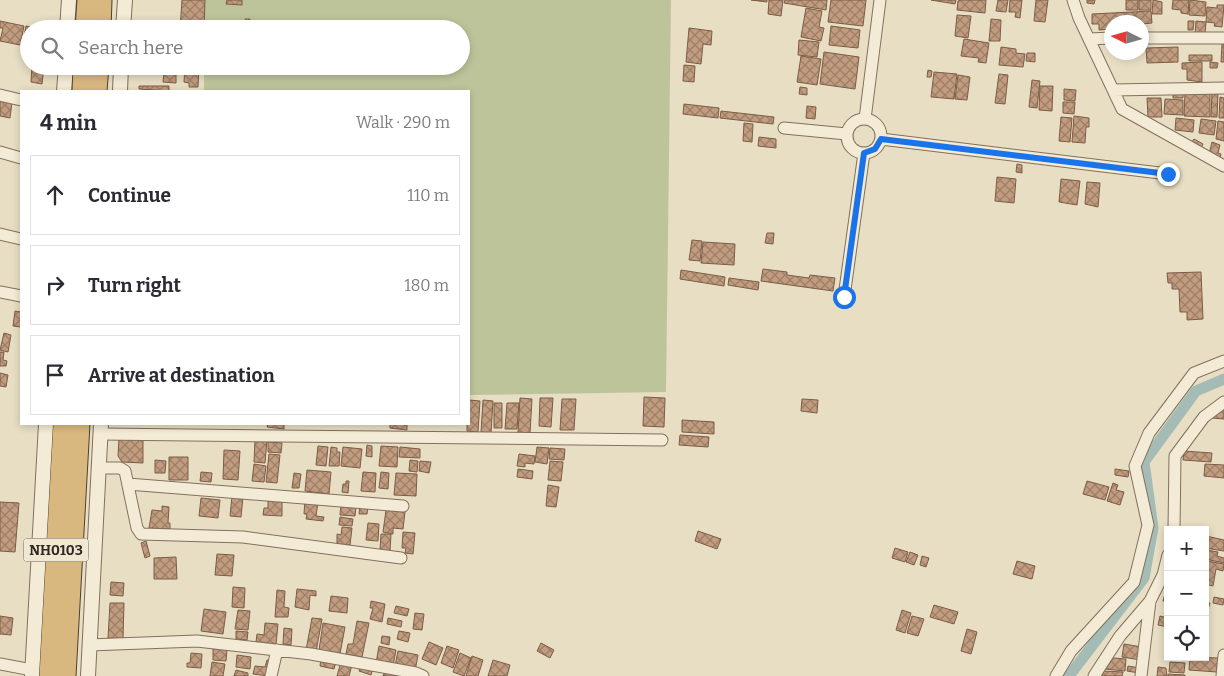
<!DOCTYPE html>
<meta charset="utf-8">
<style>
:root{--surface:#fff;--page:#f2f2f3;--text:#2b2b33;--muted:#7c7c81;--line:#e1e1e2}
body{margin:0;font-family:Bitter,serif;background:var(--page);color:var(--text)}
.controls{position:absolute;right:15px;bottom:15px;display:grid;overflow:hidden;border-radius:0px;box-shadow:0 2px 8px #0003}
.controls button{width:45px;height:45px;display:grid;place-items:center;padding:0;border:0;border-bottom:1px solid var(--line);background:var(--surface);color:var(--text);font:25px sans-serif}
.compass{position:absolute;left:1104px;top:15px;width:45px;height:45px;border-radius:50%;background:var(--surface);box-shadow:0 2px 8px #0003;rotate:275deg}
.stop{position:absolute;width:15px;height:15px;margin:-11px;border:4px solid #1a73e8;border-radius:50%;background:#fff}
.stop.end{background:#1a73e8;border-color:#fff;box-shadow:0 1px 5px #0008}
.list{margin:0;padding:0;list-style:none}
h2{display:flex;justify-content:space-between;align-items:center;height:65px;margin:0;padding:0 20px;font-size:21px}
h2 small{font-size:16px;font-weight:400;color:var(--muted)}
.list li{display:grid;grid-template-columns:32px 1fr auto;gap:15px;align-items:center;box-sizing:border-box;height:80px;margin:0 10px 10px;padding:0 10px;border:1px solid var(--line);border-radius:0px}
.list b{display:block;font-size:19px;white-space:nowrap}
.list em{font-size:16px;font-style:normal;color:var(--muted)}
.icon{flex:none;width:28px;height:28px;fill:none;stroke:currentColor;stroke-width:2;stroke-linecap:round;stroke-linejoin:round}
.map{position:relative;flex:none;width:1224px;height:676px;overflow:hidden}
.search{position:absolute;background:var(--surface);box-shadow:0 2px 8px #0003;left:20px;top:20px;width:450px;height:55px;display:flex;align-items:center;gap:12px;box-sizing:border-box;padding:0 18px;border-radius:28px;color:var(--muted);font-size:19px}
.panel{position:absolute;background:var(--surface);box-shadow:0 2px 8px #0003;left:20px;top:90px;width:450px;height:335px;border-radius:0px}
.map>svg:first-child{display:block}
</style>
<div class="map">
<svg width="1224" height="676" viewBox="0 0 1224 676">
<defs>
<pattern id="building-cross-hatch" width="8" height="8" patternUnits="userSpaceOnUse" patternTransform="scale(1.25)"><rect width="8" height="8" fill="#c19c7f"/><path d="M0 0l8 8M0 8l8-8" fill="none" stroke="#9d7f67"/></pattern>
</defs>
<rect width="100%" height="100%" fill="#e8dec4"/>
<path fill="#bec49a" d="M202 0H671L666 392 469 395V91H204V66H461V29H204Z"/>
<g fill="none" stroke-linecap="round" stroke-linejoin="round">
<path stroke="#a5bbb5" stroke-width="11" d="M1069 676 1144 578 1153 528 1144 462 1196 391 1224 379"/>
</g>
<path fill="url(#building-cross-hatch)" stroke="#7c5c46" d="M182 0H205L204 29H180Z
M227 0H242V5L226 4Z
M751 0H767V2Z
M769 0H783L781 16 768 14Z
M785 0H827L826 10 784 3Z
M831 0H866L863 26 828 22Z
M931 0H956L955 4Z
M960 0H986L985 13 957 10 958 1Z
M998 0H1008L1006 12 996 11Z
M1010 0H1022L1020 18 1015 17 1016 12H1009Z
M1036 0H1048L1045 22 1034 21Z
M1087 0H1095L1094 4 1087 3Z
M1126 0H1138V10H1126Z
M1139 0H1151V10H1139Z
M1153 0 1162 2V14H1152Z
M1173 0H1189L1188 14 1181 13V10L1172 9Z
M1190 0 1206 2 1205 16 1189 15Z
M1217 5H1224L1222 27 1214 26 1215 23 1206 22 1207 7 1217 8Z
M806 8 822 11 819 27 824 28 821 41 801 37Z
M1151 11 1152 23 1142 24V22H1112V29L1099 30V24H1092V14Z
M957 15 971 16 968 38 955 36Z
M245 19H250L249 29 241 28 242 23H245Z
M991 19 1001 20 1000 41H989Z
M0 21 24 26 20 45 0 41 3 28H0Z
M1188 21H1194L1193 30H1188Z
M1196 21 1206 22 1205 34 1195 33Z
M26 26 40 29H29V47L22 45Z
M831 26 860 30 858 48 829 45Z
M689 28 712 31 711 45 703 44 701 64 686 62Z
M964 39 989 43 986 63 978 62 979 58 961 56Z
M799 40 819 42 817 57 798 55Z
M1222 44H1224V62H1221Z
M1001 47 1016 49V53L1025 54 1023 67 999 65Z
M1178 47V62L1147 63 1146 48Z
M824 52 859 57 855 89 820 84Z
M1027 53H1035V62L1026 61Z
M1189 55H1212V61H1189Z
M801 56 821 59 817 85 797 82Z
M1202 62V82L1187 80V69H1182V63Z
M1210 62 1218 63 1217 68H1210Z
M684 65 695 66 694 82 683 81Z
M32 66H44L42 84 31 82Z
M185 66 199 67 198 87H189V83L184 82Z
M928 70 932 71 931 77H927Z
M164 72 176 73V83L163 82Z
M934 72 957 74 954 99 931 97Z
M999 74 1008 75 1005 104 995 103Z
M958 75 970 77 967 100 955 99Z
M1032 80 1040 81 1037 108 1029 107Z
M139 86H169V91L139 89Z
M1040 86H1053L1052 111 1039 110Z
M800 87 807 88V95L799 94Z
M1064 89 1076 90 1075 101 1064 100Z
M1173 90H1183V98H1173Z
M1212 91 1218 92 1217 117H1211Z
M1185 93H1210V117L1184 116Z
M1220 97 1224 98V118H1219Z
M1147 98H1161L1162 117H1148Z
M1165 99 1183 100V115L1164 114Z
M0 100 12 102 10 118 0 116Z
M1063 102H1075L1074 114 1063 113Z
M684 104 719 108 718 118 683 114Z
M807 106 816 107 815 119 806 118Z
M721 111 774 117 773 124 720 118Z
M1074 116 1089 118V127H1086L1085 143 1072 142Z
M1061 117 1072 118 1070 142 1059 141Z
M1176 118 1194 120 1193 132 1175 130Z
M1201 119 1216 121 1214 135 1199 133Z
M1218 121 1224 122V141L1216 139Z
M744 123 753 124 752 142 743 141Z
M759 137 776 139V148L758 146Z
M1194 139 1203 144 1201 148 1191 143Z
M1212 142 1220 145 1218 153 1221 154 1220 158 1209 154Z
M1017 164 1022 165V173L1016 172Z
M997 177 1016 179 1014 203 995 201Z
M1061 179 1080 181 1077 205 1059 202Z
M1087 182 1100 183 1098 207 1085 204Z
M767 233H774L773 244 765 243Z
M692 240 702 241 700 261 689 260Z
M703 242 735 244 734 265 701 263Z
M763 269 787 272V275L809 278 810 275 835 278 833 291 761 281Z
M681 270 725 277 724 286 680 279Z
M1201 272 1203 319 1187 320V312H1180L1179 289H1172V283H1168L1167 273Z
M729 278 759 282 758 290 728 285Z
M15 311 21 312V327L13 326Z
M4 333 11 335 8 352 0 350Z
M0 352H4L3 360 7 361 6 366H0Z
M0 373 8 375 6 387 0 386Z
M644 397 665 398 664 427 643 426Z
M520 398 532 399 530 433 518 432Z
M540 398H553L551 427 539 426Z
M562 399H576L574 430H560Z
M802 399 818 400 817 413 801 411Z
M469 400 480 401 478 432 467 431V424H469Z
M483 400 493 401 491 433 481 432Z
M494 403H502V428H494Z
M507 403H519L517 429H505Z
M1224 407V419L1212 418Z
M682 420 714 422V434L682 432Z
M268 424H284V429L267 427Z
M390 424H407V430L390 428Z
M680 435 709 437 708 447 679 445Z
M119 438 143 439V463L122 462 118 456Z
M255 439 267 440 265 463 254 462Z
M268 442 282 443 281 453 268 452Z
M367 445 372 446V457L366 456Z
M318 446 328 447 326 466 316 465Z
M381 446 398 447 397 467 379 466Z
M331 447 337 448V452H340L339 466H329Z
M343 447 362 449 360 468 341 466Z
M400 447 420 449V458L399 457Z
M537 447 549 448 547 464 535 462Z
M550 448 565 449 564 460 549 459Z
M224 450 240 451 238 480 223 479Z
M1184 451 1212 453 1211 462 1183 460Z
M269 454 280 455 277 483 266 482Z
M519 454 535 456 534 464 525 463V467L517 466Z
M169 457H188V480H169Z
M155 460 166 461 165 473H155Z
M410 460 418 461 417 472 409 471Z
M420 461 431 462 429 473 419 471Z
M550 461 563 462 561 481 548 480Z
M254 464 266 466 264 482 252 481Z
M1205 464 1224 465V478L1204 476Z
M518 469 533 471 532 479 517 477Z
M1115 469 1129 471 1128 477 1115 475Z
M307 470 331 472 329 494 305 491Z
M201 472 212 473 211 482 200 481Z
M363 472 376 473 375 492 361 491Z
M381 472 389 473 388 489 379 488Z
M294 473 301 474 299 488H292Z
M396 473 417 474 416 496 394 495Z
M346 481H349L348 493 342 492 343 484H346Z
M1087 481 1109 487 1105 500 1083 494Z
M1113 483 1118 485 1116 490 1124 492 1120 505 1107 501Z
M548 485 559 487 556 507 546 506Z
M232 496 243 497 241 517 230 516Z
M201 498 220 500 218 518 199 516Z
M305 500 318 502 316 516 324 517 323 521 306 519 307 514H304Z
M268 501 282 502V516L263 515 264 508H268Z
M0 502 19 503 15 552 0 551Z
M341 505 356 507 355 516 340 515Z
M162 506 169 507 168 523H170V529L149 528 152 510 162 511Z
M360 506H368L367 514H359Z
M386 510 405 512 403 529 393 528V534L383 532Z
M340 517 353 519 352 526 339 525Z
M368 523 379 524 378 541 366 540Z
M342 527 352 528 350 545 337 544V534L341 535Z
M698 531 721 539 717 549 695 541Z
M403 532 415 533 413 554 405 553 406 548H402Z
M381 534H391L390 551 380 550Z
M1206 536 1224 540V551L1205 548Z
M146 541 150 556 145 558 141 543Z
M895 548 908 552 905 562 892 558Z
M1206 550 1218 552 1217 556 1224 558V563L1205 559Z
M910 552 918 555 914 565 906 562Z
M217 554 234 555 232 576 215 575Z
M922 556 929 558 926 567 920 565Z
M176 557 177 579H154V558Z
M1017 561 1035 566 1032 579 1013 574Z
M1207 561 1224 564 1223 571 1216 569 1213 586 1205 584Z
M111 582 124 583 123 596 110 595Z
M233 587 245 588 244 608 232 607Z
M297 589 316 591V596L310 595 309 610 295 607Z
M277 590 285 591 284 607 289 608 288 617H275Z
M1166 590H1168V602L1163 601Z
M331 596 348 598 347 613 329 611Z
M1214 597 1224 599 1223 605 1213 603Z
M371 601 385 604 382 622 370 619 373 608H370Z
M1205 602 1210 603 1205 619Z
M110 603H124L123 639 108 638Z
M934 605 958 612 954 624 930 617Z
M396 606 409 609 407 616 394 613Z
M204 609 226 612 223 634 201 631Z
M238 610 250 611 248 630 235 629Z
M902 610 911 613 905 633 896 630Z
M415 613 424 614 422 630 413 629Z
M0 616 13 618 11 635 0 634Z
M912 616 924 619 918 636 907 633Z
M1160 616 1168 618V627L1158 625Z
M312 618 322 619 316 652 306 650Z
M388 618 402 621 401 627 387 624Z
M357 621 369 623 362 657 346 654 348 644H353Z
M265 623 278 624 276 644 256 642 257 634 264 635Z
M323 623 345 627 340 654 319 650Z
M284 628 292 629 291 645 283 644Z
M967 629 977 632 971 654 961 651Z
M236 631 248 632 247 640 236 639Z
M399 631 410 633 408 642 397 639Z
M382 636 390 637 389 645 381 643Z
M429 642 443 648 436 665 422 659Z
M541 643 554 650 550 658 537 651Z
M1124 644 1142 647 1141 660 1122 657Z
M379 646 396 650 393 666 376 663Z
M447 646 459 650 453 668 441 663Z
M213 649H227L226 661 213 660Z
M398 651 418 655 415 671 395 666Z
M191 653 202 654 201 668 187 667V663H190Z
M460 653 471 658 464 676 453 672Z
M237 655 251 657 250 669 236 667Z
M472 656 483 660 478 676H466Z
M1190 657 1218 658 1217 672 1189 670Z
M1114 658 1126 659 1125 671 1105 669Z
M321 659 336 662 334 669 320 666Z
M267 660 272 661 269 676 253 674 255 666 265 667Z
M493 660 510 665 507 676H488Z
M212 662 225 664 223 676H210Z
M341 662 352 665 349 676H337Z
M1170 662 1185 663 1184 673 1169 672Z
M361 664 373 668 371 675 359 671Z
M1128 666 1140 668 1139 673 1127 671Z
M1158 667 1166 668 1167 676H1157Z
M236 670 248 673V676H234Z
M385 671 398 676H383Z
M1103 671 1123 672 1122 676H1100Z
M1168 674 1185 675V676H1168Z"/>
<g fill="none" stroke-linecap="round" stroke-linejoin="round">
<defs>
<path id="minor" d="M1073 0 1079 18 1122 109 1224 166
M1142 38H1224
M1089 39 1112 38
M1113 90 1224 88
M0 95 21 100
M865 119 880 0
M847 136a17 17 0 1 1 34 0a17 17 0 1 1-34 0Z
M784 128 847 134
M881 139 1168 174
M0 152 21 158
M0 234 21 239
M0 292 21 296
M844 297 864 153
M101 434 662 440
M99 468H120L125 471 137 528 141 534 243 537 401 558
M128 484 403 506
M1174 530 1175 456 1204 417 1224 402
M89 645 197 641 311 654 416 673 423 676
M0 664 32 670
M271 676 277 650
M1056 676 1071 651 1134 582 1148 525 1135 466 1149 433 1194 373 1224 361
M1094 676 1120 636 1150 601 1163 575 1168 555
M1141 676 1150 601
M1222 676 1224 655"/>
<path id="tertiary" d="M67 29 69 0
M123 29 125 0
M64 91 66 66
M120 91 121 66
M32 676 46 424
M88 676 101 424"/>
<path id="trunk" d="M85 29 87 0
M101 29 102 0
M82 91 83 66
M97 91 99 66
M49 676 63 424
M66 676 80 424"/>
</defs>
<use href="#minor" stroke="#80705d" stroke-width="13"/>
<use href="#tertiary" stroke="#80705d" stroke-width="16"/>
<use href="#trunk" stroke="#4e3f31" stroke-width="21"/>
<use href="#minor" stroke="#f4ebd6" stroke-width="11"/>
<use href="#tertiary" stroke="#f4ebd6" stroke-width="14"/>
<use href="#trunk" stroke="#d9b880" stroke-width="19"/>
</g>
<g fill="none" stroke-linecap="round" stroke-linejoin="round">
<path stroke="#1a73e8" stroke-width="6" d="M844 297 864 153 875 149 881 139 1168 174"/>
</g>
<g text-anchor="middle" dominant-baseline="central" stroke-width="4" stroke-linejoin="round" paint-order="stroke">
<rect fill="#f0e8d3" stroke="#6b6255" stroke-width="1" x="23.5" y="538.5" width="65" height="23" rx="4"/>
<g font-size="14" font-weight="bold" fill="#32281f">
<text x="56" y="550">NH0103</text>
</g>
</g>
</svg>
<div class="controls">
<button>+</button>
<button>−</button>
<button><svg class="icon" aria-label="locate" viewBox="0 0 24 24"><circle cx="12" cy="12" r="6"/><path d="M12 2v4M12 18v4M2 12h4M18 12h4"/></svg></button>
</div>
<svg class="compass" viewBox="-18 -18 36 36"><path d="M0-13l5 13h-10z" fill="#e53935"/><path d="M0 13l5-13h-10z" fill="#7c7c81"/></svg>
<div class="stop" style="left:844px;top:297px"></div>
<div class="stop end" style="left:1168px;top:174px"></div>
<div class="search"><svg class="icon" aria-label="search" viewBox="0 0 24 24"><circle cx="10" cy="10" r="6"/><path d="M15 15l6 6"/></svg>Search here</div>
<section class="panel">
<h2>4 min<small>Walk · 290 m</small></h2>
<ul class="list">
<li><svg class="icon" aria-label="ahead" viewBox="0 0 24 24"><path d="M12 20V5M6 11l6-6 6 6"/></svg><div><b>Continue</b></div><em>110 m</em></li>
<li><svg class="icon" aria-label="right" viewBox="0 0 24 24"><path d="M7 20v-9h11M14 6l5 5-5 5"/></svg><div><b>Turn right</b></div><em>180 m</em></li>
<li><svg class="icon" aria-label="arrive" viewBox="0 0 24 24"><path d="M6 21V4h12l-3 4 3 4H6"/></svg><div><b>Arrive at destination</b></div></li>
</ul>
</section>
</div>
